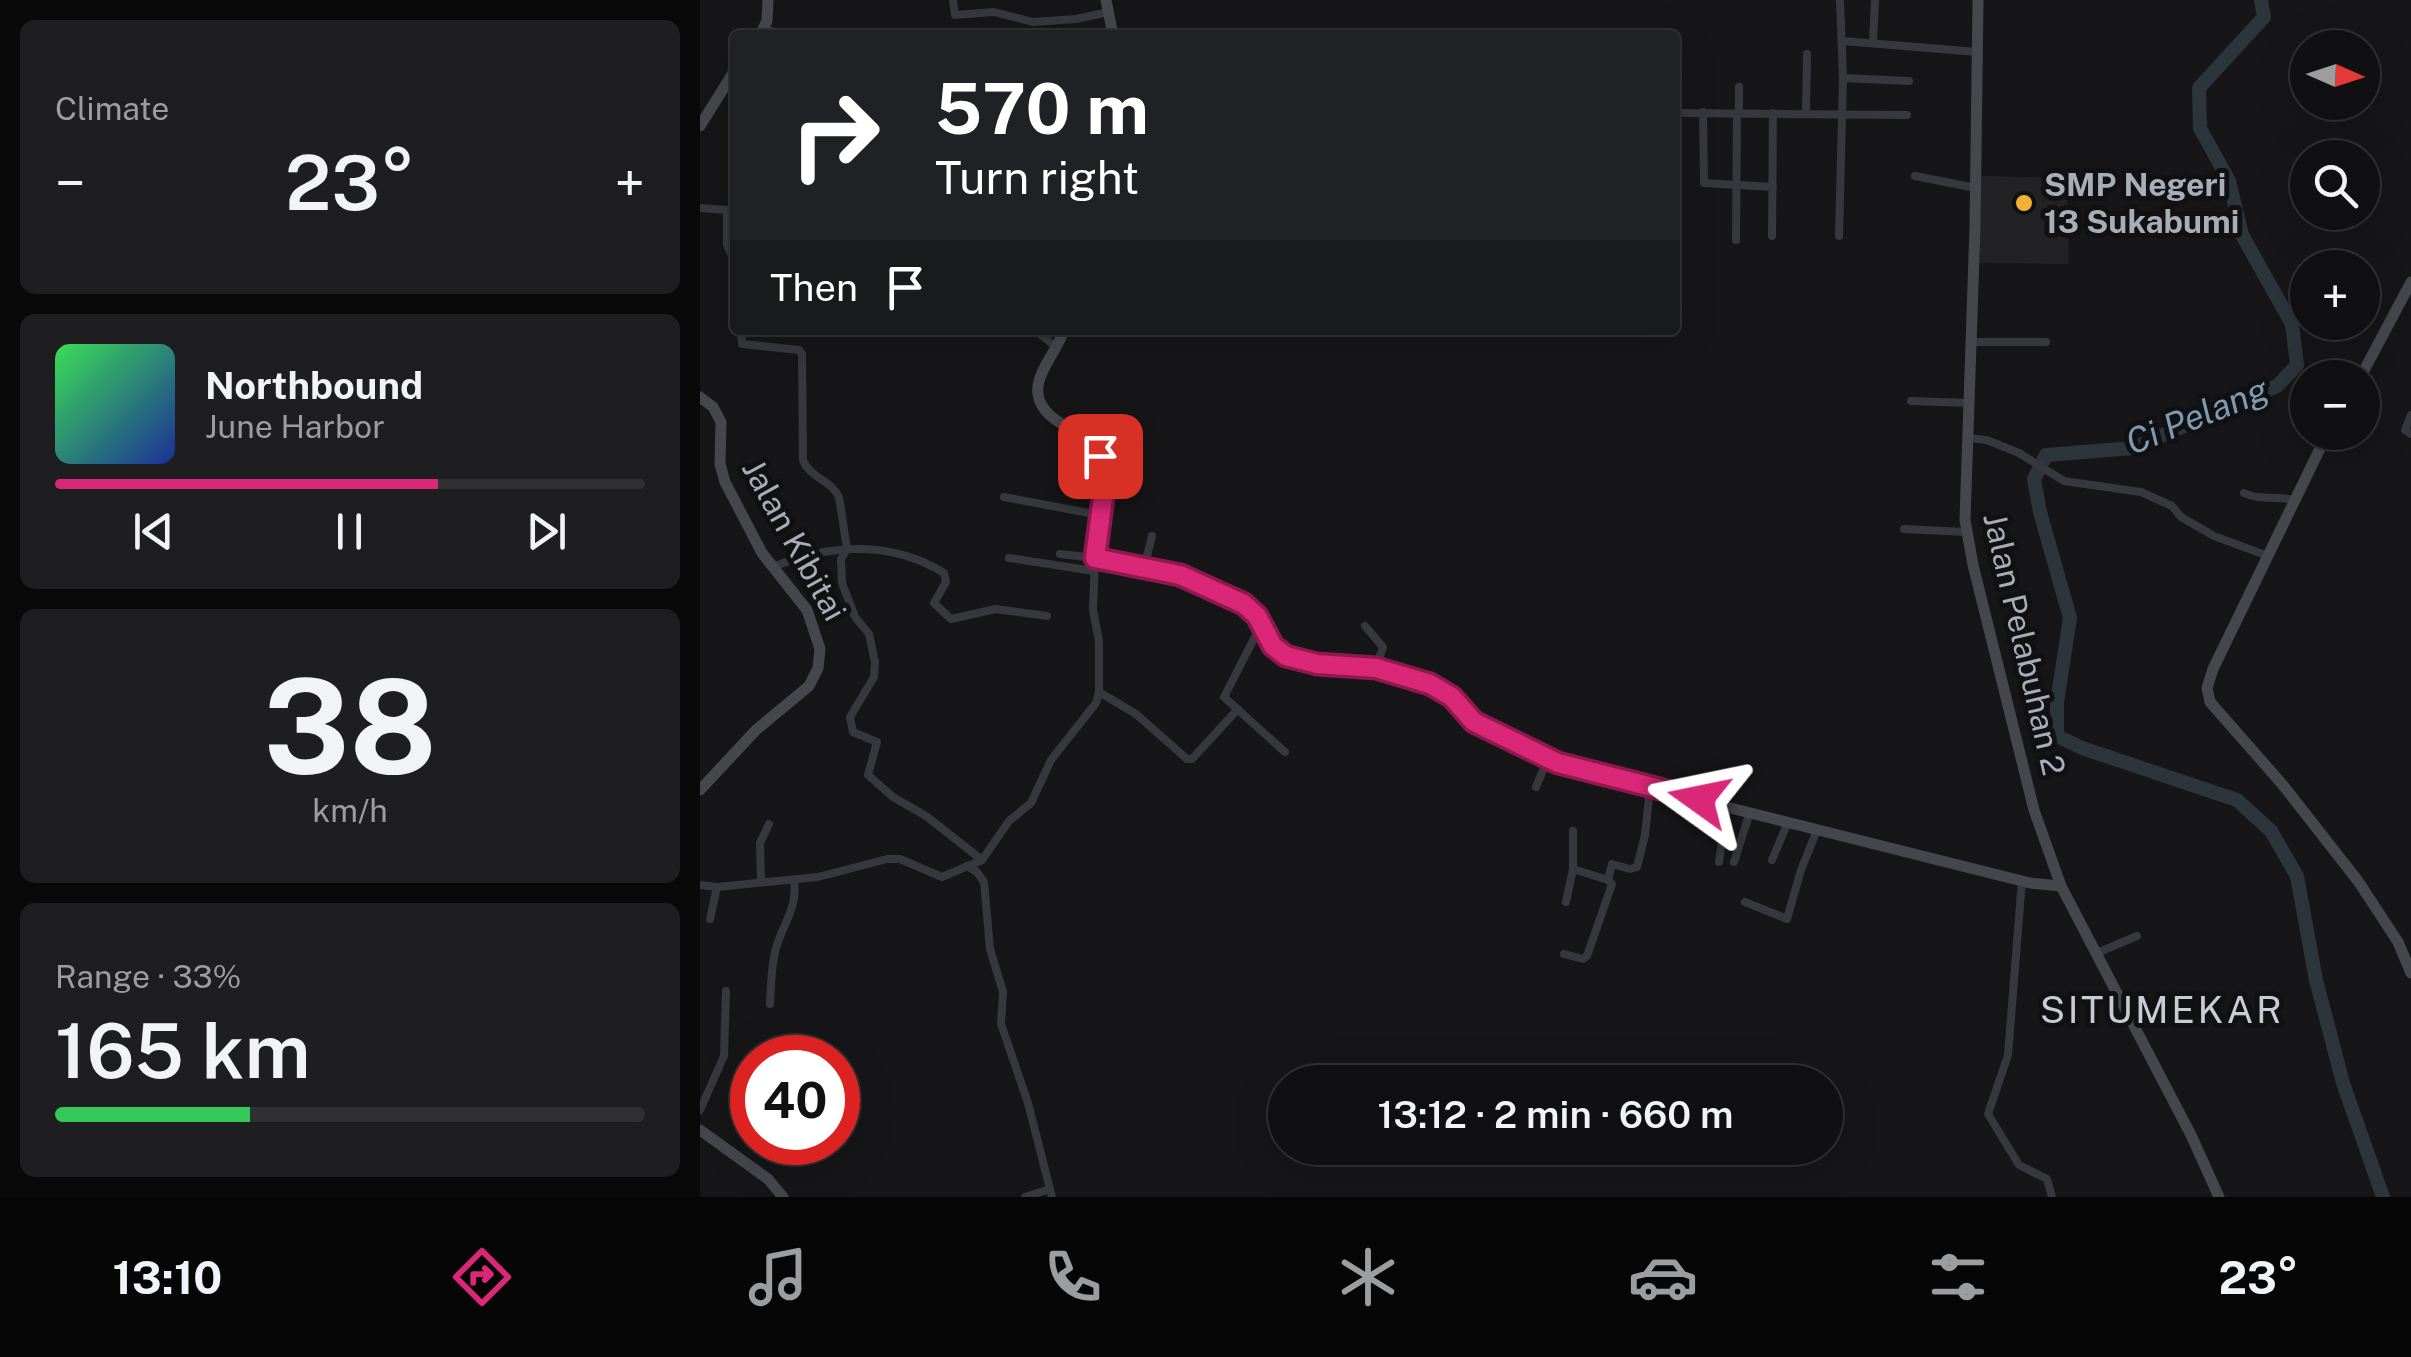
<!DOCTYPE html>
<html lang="en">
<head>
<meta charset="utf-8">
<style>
	body { margin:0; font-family:"Public Sans",sans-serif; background:#1e1e20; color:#f1f3f6; height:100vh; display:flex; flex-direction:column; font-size:38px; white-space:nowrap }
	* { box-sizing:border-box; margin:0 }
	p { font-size:32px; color:#9c9d9f }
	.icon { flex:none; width:55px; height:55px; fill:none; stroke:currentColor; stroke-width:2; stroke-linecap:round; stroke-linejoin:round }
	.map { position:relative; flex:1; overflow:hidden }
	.side { display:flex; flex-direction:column; gap:20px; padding:20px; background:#09090a; width:700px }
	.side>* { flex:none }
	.banner { position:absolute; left:30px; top:30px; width:950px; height:305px; border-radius:10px; box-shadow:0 10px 40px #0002,0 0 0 2px #303032; background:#202124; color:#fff; overflow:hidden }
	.needle { width:65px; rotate:93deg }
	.controls { position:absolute; left:1590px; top:30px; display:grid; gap:20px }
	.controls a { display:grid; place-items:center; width:90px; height:90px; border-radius:50%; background:#101012; box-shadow:0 10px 40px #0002,0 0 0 2px #303032; font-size:50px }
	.speed { position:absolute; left:30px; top:1035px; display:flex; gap:20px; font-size:50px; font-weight:700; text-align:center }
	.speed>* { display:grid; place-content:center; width:130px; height:130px; border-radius:50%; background:#101012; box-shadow:0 10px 40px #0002,0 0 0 2px #303032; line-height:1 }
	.speed .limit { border:15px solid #d22; background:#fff; color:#111 }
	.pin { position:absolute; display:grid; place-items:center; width:85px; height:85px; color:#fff; margin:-42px; border-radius:20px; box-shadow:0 5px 15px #0006 }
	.me { position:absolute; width:110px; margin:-55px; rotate:282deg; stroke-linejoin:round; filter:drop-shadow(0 0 8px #0008) }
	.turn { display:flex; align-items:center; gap:35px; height:210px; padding:0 40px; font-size:45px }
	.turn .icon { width:130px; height:130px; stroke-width:2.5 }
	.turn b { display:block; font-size:70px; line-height:85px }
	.then { display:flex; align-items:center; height:95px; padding:0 40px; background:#0003; gap:20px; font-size:38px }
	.big { font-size:75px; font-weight:600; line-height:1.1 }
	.side .card { flex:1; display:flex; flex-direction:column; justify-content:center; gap:15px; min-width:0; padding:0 35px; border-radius:15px; background:#1e1e20 }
	.side .dial { align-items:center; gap:0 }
	.dial b { font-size:130px; line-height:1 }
	.song { display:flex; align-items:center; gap:30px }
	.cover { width:120px; height:120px; border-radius:15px; background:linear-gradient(135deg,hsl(130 70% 55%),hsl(230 70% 35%)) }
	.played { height:10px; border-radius:5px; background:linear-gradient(90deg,#db2777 65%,#303032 65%) }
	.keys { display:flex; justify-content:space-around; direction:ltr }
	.heat { display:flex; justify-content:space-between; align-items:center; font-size:55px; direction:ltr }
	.charge { height:15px; border-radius:8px; background:linear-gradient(90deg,#34c759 33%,#303032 0) }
	.trip { position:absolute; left:568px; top:1065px; width:575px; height:100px; border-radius:50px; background:#101012; box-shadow:0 10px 40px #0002,0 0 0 2px #303032; font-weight:600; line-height:100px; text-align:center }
	.dock { display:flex; height:160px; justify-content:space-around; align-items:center; background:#060607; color:#9c9d9f }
	.dock .icon { width:70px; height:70px }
	.dock .on { color:#db2777 }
	.dock b { font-size:45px; color:#f1f3f6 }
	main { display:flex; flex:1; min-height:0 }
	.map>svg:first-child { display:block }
</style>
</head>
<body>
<main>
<section class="side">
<div class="card"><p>Climate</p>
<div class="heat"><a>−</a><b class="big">23°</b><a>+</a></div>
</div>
<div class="card">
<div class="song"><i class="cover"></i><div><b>Northbound</b><p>June Harbor</p></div></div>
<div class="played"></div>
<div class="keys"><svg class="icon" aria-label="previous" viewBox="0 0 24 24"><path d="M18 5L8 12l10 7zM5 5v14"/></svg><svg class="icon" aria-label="pause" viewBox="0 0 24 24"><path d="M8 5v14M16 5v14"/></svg><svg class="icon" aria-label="next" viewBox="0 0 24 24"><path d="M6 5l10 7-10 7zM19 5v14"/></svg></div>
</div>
<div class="card dial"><b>38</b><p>km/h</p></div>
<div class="card"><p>Range · 33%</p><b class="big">165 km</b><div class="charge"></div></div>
</section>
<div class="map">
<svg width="1711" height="1197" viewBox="0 0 1711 1197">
	<rect width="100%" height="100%" fill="#161618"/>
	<path fill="#222225" d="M1281,176l86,2 2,86 -90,-1z"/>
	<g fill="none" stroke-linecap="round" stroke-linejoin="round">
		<path stroke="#2c353c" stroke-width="14" d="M1561,0l3,17 -65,71 1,40 29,53 13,54 50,89 5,41 -20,21 -144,62 -87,7 -12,24 6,33 30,106 -13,84v34l25,12 155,52 34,31 26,45 19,104 27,103 40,114"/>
		<g stroke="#37383d" stroke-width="8">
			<path d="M253,0l2,15 39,-3 39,10 43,-3 33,-7"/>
			<path d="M65,29l20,6"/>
			<path d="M1143,41l134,11"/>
			<path d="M1173,42l2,-42"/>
			<path d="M1143,78l66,3"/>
			<path d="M1003,112l1,71 69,4"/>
			<path d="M1106,112l1,-58"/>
			<path d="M975,113l232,2"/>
			<path d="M1039,113v-26"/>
			<path d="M1215,176l61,12"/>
			<path d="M0,208l27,2v35l8,17"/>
			<path d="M1072,236l1,-123"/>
			<path d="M1139,236l4,-158 -3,-78"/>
			<path d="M1036,240l1,-127"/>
			<path d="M41,330l1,14 57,6 3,4 1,106c7,18 28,20 36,37l8,52 -6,10 1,24 13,34 14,17 6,28 -1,15 -24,40 3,15 24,10 -9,33 25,22 33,19 56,44"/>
			<path d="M335,330l22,18"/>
			<path d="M1271,342h75"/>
			<path d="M1211,401l58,2"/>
			<path d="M1711,415l-6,15 6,4"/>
			<path d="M1267,438l20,2 32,13 45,28 77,11 31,14 9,11 33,19 54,20"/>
			<path d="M1544,493c16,8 31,2 49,7"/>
			<path d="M304,497l96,18"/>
			<path d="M1204,529l62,3"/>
			<path d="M309,558l85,13"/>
			<path d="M73,567c56,-23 118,-27 171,6l2,9 -12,21 17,16 45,-10 51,7"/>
			<path d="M444,568l8,-32"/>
			<path d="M561,625l-37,72 61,55"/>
			<path d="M665,626l18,21 -7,21"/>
			<path d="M399,692l37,22 51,45h5l46,-50"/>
			<path d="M836,787l12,-29"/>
			<path d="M1072,860l16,-38"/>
			<path d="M1019,862l8,-56"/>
			<path d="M1034,862l16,-50"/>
			<path d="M267,866l10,6 7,10 6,67 13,43 -2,32 27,79 24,94"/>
			<path d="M873,869l35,11"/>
			<path d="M1322,880l-14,175 -20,59 31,51 28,14 5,18"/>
			<path d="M61,882l-1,-39 9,-19"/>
			<path d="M0,885l17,2 101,-10 69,-18h13l42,18 40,-17 27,-39 22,-18 20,-43 45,-57 3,-11v-51l-6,-31 2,-52 -35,-4"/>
			<path d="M866,902l7,-33v-38"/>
			<path d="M1045,902l42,17 14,-49 16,-40"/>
			<path d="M10,919l7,-32"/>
			<path d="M1397,953l40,-17"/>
			<path d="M864,954l19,5 4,-3 25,-72 -4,-4 4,-16 18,5 7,-2 8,-32 5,-46"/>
			<path d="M70,1004c1,-19 1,-37 6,-56 7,-24 22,-41 18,-68"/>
			<path d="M0,1110l24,-54 2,-65"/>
			<path d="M325,1197l25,-8"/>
		</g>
		<g stroke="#45474d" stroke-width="11">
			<path d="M406,0l7,35"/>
			<path d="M1278,0l-3,227 -10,293 8,45 61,245 27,76 130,249 28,62"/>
			<path d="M60,35l7,-14 1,-21"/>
			<path d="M0,126l35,-56"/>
			<path d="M364,330c-6,20 -29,43 -26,64 4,33 57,36 66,72 6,23 -6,67 -9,92l85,17 65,29 12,12 16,30 18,12 26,6 59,4 61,18 15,11 22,25 97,46 459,115 31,3"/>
			<path d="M1660,378l51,-96"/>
			<path d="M0,397l13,10 8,15 -1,42 5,18 37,71 45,57 13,39 -2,19 -9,18 -53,44 -56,60"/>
			<path d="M1628,432l-115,237 -6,19 3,14 72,82 76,97 40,61 13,31"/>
			<path d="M0,1130l68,49 15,18"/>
		</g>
	</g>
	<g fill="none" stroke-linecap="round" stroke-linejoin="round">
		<g stroke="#8e194d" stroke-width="25">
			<path id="route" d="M400,456l5,26 -10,76 85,17 64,29 13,12 16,30 13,10 31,8 59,4 54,16 22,13 22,25 84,41 141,36"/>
		</g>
		<use href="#route" stroke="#db2777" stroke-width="18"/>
	</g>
	<circle fill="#f2b134" stroke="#111113" stroke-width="4" cx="1324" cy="203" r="10"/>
	<g text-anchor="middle" stroke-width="10" stroke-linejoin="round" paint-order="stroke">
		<g font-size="32" font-weight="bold" fill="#a8adb8" stroke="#111113" text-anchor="start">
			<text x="1344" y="196">SMP Negeri<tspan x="1344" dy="37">13 Sukabumi</tspan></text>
		</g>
		<g font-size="32" fill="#a8adb8" stroke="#111113">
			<text transform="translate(94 540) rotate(61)" y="11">Jalan Kibitai</text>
			<text transform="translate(1324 644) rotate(77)" y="11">Jalan Pelabuhan 2</text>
		</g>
		<g font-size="35" font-style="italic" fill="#7f9bb3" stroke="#111113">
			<text transform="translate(1497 416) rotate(-22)" y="12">Ci Pelang</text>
		</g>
		<g font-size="38" letter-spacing="2.5" fill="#c9ccd4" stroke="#111113">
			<text x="1462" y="1023">SITUMEKAR</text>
		</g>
	</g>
</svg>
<div class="controls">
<a><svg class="needle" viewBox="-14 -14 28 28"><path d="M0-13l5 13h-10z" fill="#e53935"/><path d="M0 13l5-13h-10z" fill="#9c9d9f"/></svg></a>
<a><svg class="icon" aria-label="search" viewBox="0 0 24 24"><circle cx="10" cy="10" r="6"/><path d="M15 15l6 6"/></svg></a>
<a>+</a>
<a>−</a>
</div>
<div class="speed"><div class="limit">40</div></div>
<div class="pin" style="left:400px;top:456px;background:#d93025"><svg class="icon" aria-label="arrive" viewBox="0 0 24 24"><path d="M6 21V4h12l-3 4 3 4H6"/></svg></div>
<svg class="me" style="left:999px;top:799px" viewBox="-20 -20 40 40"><path d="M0-17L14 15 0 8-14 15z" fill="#db2777" stroke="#fff" stroke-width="4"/></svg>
<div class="trip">13:12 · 2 min · 660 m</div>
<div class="banner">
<div class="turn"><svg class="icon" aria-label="right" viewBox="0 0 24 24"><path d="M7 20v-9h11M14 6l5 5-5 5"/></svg><div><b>570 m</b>Turn right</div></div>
<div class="then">Then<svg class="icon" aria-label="arrive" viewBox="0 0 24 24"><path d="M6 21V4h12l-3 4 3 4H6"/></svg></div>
</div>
</div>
</main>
<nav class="dock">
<b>13:10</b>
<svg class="icon on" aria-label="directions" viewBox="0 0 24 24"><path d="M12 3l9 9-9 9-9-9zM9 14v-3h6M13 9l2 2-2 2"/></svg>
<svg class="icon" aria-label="music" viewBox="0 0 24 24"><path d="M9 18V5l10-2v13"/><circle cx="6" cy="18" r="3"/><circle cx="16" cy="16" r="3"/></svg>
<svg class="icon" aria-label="phone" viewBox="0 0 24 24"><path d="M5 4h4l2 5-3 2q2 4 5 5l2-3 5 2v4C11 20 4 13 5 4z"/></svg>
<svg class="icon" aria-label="climate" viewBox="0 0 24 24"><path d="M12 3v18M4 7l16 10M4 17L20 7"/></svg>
<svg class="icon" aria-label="car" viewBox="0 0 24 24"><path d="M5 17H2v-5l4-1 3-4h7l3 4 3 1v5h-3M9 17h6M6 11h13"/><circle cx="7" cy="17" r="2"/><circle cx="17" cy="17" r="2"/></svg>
<svg class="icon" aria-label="filters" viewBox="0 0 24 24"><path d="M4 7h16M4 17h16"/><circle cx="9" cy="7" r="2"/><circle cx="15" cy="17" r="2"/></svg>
<b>23°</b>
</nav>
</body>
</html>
